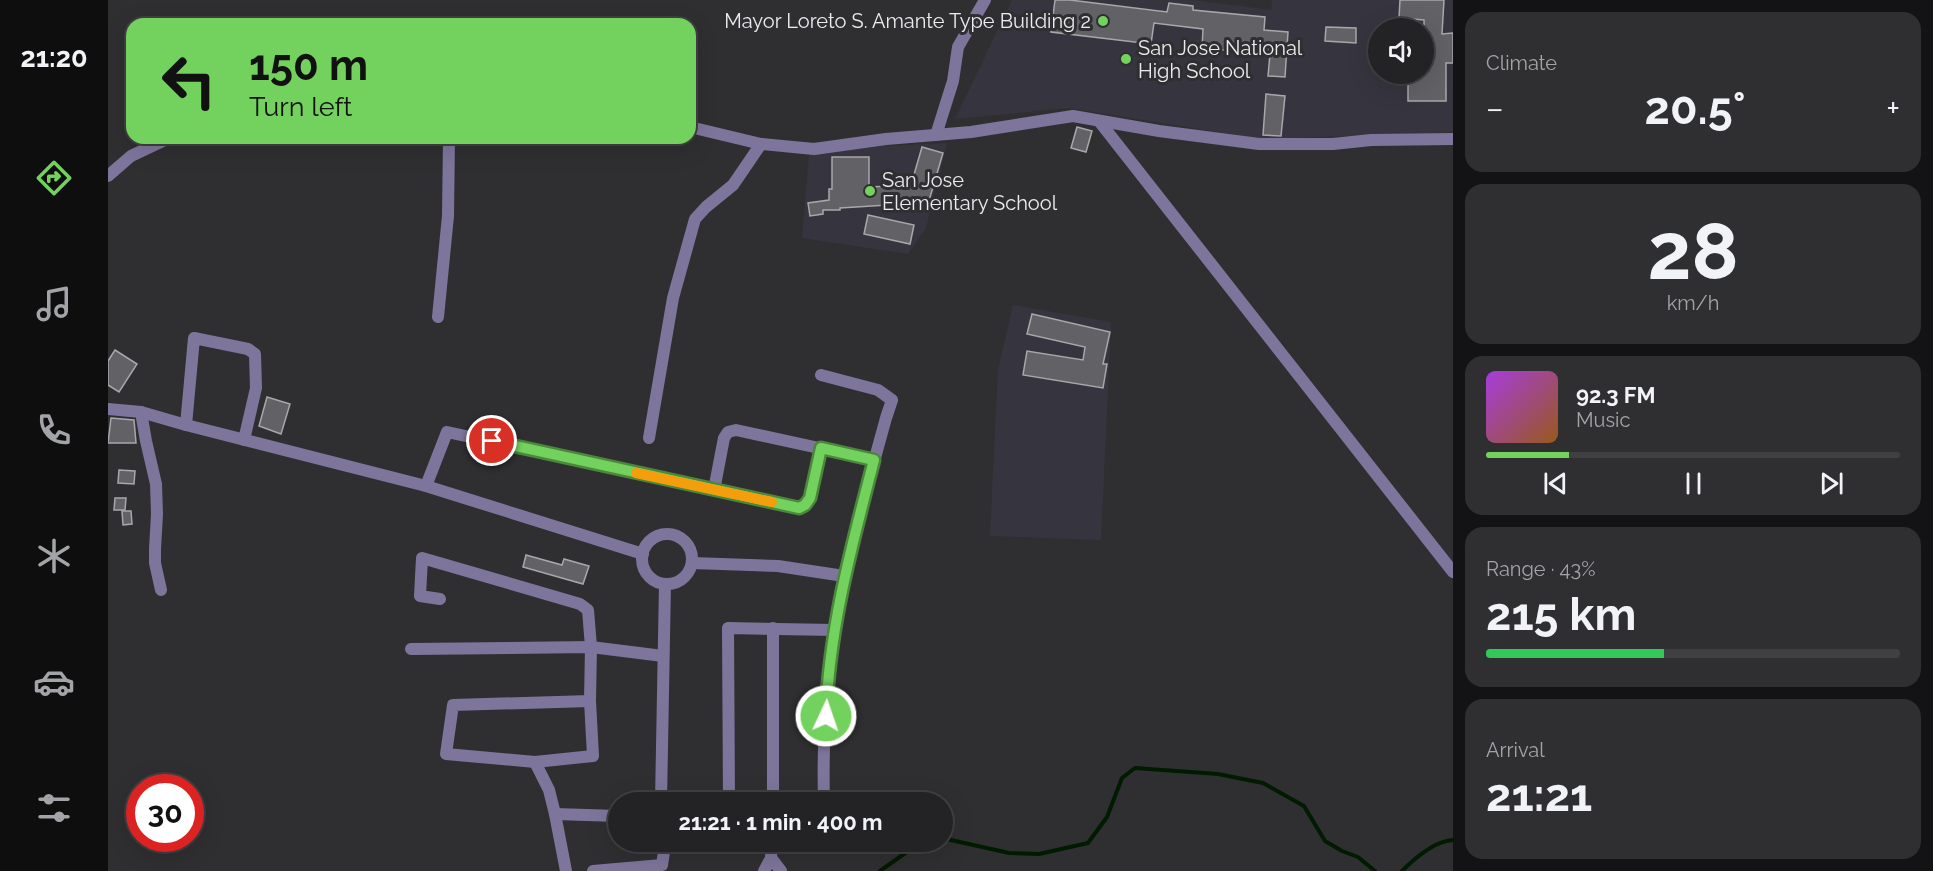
<!DOCTYPE html>
<html lang="en">
<head>
<meta charset="utf-8">
<style>
	body { margin:0; font-family:Raleway,sans-serif; background:#2f2f32; color:#f1f3f6; height:100vh; display:flex; flex-direction:column; font-size:22px; white-space:nowrap }
	* { box-sizing:border-box; margin:0 }
	p { font-size:20px; color:#a3a4a7 }
	.icon { flex:none; width:33px; height:33px; fill:none; stroke:currentColor; stroke-width:2; stroke-linecap:round; stroke-linejoin:round }
	.map { position:relative; flex:1; overflow:hidden }
	.panel { display:flex; flex-direction:column; gap:12px; padding:12px; background:#131315; width:480px }
	.panel>* { flex:none }
	.top-card { position:absolute; left:18px; top:18px; width:570px; height:126px; border-radius:18px; box-shadow:0 6px 24px #0002,0 0 0 2px #404043; background:#73d25d; color:#111; overflow:hidden }
	.controls { position:absolute; left:1260px; top:18px; display:grid; gap:12px }
	.controls a { display:grid; place-items:center; width:66px; height:66px; border-radius:50%; background:#232326; box-shadow:0 6px 24px #0002,0 0 0 2px #404043; font-size:30px }
	.speed { position:absolute; left:18px; top:774px; display:flex; gap:12px; font-size:30px; font-weight:700; text-align:center }
	.speed>* { display:grid; place-content:center; width:78px; height:78px; border-radius:50%; background:#232326; box-shadow:0 6px 24px #0002,0 0 0 2px #404043; line-height:1 }
	.speed .limit { border:9px solid #d22; background:#fff; color:#111 }
	.pin { position:absolute; display:grid; place-items:center; width:51px; height:51px; color:#fff; margin:-26px; border:3px solid #fff; border-radius:50%; box-shadow:0 2px 6px #0007 }
	.me { position:absolute; width:66px; margin:-33px; rotate:3deg; stroke-linejoin:round; filter:drop-shadow(0 0 4px #0008) }
	.turn { display:flex; align-items:center; gap:21px; height:126px; padding:0 24px; font-size:27px }
	.turn .icon { width:78px; height:78px; stroke-width:2.5 }
	.turn b { display:block; font-size:42px; line-height:51px }
	.big { font-size:45px; font-weight:700; line-height:1.1 }
	.panel .widget { flex:1; display:flex; flex-direction:column; justify-content:center; gap:9px; min-width:0; padding:0 21px; border-radius:18px; background:#2f2f32 }
	.panel .dial { align-items:center; gap:0 }
	.dial b { font-size:78px; line-height:1 }
	.song { display:flex; align-items:center; gap:18px }
	.cover { width:72px; height:72px; border-radius:9px; background:linear-gradient(135deg,hsl(280 70% 55%),hsl(30 70% 35%)) }
	.played { height:6px; border-radius:3px; background:linear-gradient(90deg,#73d25d 20%,#404043 20%) }
	.keys { display:flex; justify-content:space-around; direction:ltr }
	.heat { display:flex; justify-content:space-between; align-items:center; font-size:33px; direction:ltr }
	.charge { height:9px; border-radius:4px; background:linear-gradient(90deg,#34c759 43%,#404043 0) }
	.trip { position:absolute; left:500px; top:792px; width:345px; height:60px; border-radius:30px; background:#232326; box-shadow:0 6px 24px #0002,0 0 0 2px #404043; font-weight:700; line-height:60px; text-align:center }
	main { display:flex; flex:1; min-height:0 }
	.menu { display:flex; flex-direction:column; width:108px; justify-content:space-around; align-items:center; background:#0e0e0f; color:#a3a4a7 }
	.menu .icon { width:42px; height:42px }
	.menu .on { color:#73d25d }
	.menu b { font-size:27px; color:#f1f3f6 }
	.map>svg:first-child { display:block }
</style>
</head>
<body>
<main>
<nav class="menu">
<b>21:20</b>
<svg class="icon on" aria-label="directions" viewBox="0 0 24 24"><path d="M12 3l9 9-9 9-9-9zM9 14v-3h6M13 9l2 2-2 2"/></svg>
<svg class="icon" aria-label="music" viewBox="0 0 24 24"><path d="M9 18V5l10-2v13"/><circle cx="6" cy="18" r="3"/><circle cx="16" cy="16" r="3"/></svg>
<svg class="icon" aria-label="phone" viewBox="0 0 24 24"><path d="M5 4h4l2 5-3 2q2 4 5 5l2-3 5 2v4C11 20 4 13 5 4z"/></svg>
<svg class="icon" aria-label="climate" viewBox="0 0 24 24"><path d="M12 3v18M4 7l16 10M4 17L20 7"/></svg>
<svg class="icon" aria-label="car" viewBox="0 0 24 24"><path d="M5 17H2v-5l4-1 3-4h7l3 4 3 1v5h-3M9 17h6M6 11h13"/><circle cx="7" cy="17" r="2"/><circle cx="17" cy="17" r="2"/></svg>
<svg class="icon" aria-label="filters" viewBox="0 0 24 24"><path d="M4 7h16M4 17h16"/><circle cx="9" cy="7" r="2"/><circle cx="15" cy="17" r="2"/></svg>
</nav>
<div class="map">
<svg width="1345" height="871" viewBox="0 0 1345 871">
	<rect width="100%" height="100%" fill="#2f2f32"/>
	<g fill="#36343e" fill-rule="evenodd">
		<path d="M904,0h181l78,10 1,-10h181v132l-192,7 -192,-31 -114,11zM1270,28h46v46h-46z"/>
		<path d="M839,143l-21,85 -18,26 -106,-16 7,-84 72,-8z"/>
		<path d="M905,305l98,17 -10,218 -111,-4 8,-166z"/>
	</g>
	<g fill="none" stroke-linecap="round" stroke-linejoin="round">
		<g stroke="#001b00" stroke-width="4">
			<path d="M834,838l67,15 30,1 49,-11 19,-26 15,-39 13,-10 83,6 45,9 41,23 21,35 17,10 16,6 17,14"/>
			<path d="M772,871l41,-29"/>
			<path d="M1294,871c13,-13 32,-30 51,-31"/>
		</g>
	</g>
	<g fill="#626165" stroke="#a8a7ac" stroke-width="1.5">
		<path d="M947,0h15l97,12 2,-9 24,3v4l72,7 -1,13 24,2 -3,45 -17,-1 2,-22 -68,-6 1,-19 -49,-6 -3,21 -100,-12z"/>
		<path d="M1292,0h44l-2,34 11,-1v30h-7v38h-38v-26h16v-55l-25,-2z"/>
		<path d="M1218,27l30,1v15l-31,-2z"/>
		<path d="M1158,94l19,2 -4,40 -18,-1z"/>
		<path d="M969,127l15,4 -6,21 -15,-4z"/>
		<path d="M814,147l21,6 -17,58 -22,-7 -64,4v2h-17v4l-13,2 -2,-13 21,-3v-11h3v-32h37v30l42,-2z"/>
		<path d="M760,215l46,10 -4,19 -46,-10z"/>
		<path d="M924,314l78,18 -7,32h4l-4,24 -80,-13 4,-24 56,9 2,-13 -58,-13z"/>
		<path d="M7,350l22,14 -18,28 -11,-7v-24z"/>
		<path d="M159,397l23,7 -9,30 -22,-8z"/>
		<path d="M3,418l23,2 2,23h-28z"/>
		<path d="M11,470l16,1 -1,13 -16,-1z"/>
		<path d="M7,498h11l-1,12h-11z"/>
		<path d="M14,511h9l1,13 -9,1z"/>
		<path d="M418,555l36,10 2,-6 25,7 -6,18 -60,-17z"/>
	</g>
	<g fill="none" stroke-linecap="round" stroke-linejoin="round">
		<g stroke="#7e759c" stroke-width="12">
			<path d="M991,121l354,451"/>
			<path d="M582,127l71,17 53,5 72,-10 85,-7 102,-16 86,15 100,13h74l38,-4 82,-1"/>
			<path d="M828,135l17,-54 5,-34 27,-47"/>
			<path d="M0,176l23,-20 38,-18"/>
			<path d="M330,317l10,-101 1,-78"/>
			<path d="M713,375l57,15 14,10 -6,18c-14,52 -30,105 -42,158 -16,74 -22,151 -20,226"/>
			<path d="M0,409l33,3 45,13 240,61 217,68"/>
			<path d="M33,412l5,29 10,43 1,30 -2,35v14l6,27"/>
			<path d="M78,425l8,-87 54,11 7,5 1,34 -12,52"/>
			<path d="M541,438l24,-140 22,-79 11,-12 27,-22 28,-41"/>
			<path d="M318,486l21,-54 352,76 6,-3 5,-7 11,-50"/>
			<path d="M606,490l10,-52 4,-6 8,-2 138,30"/>
			<circle cx="559" cy="559" r="25"/>
			<path d="M584,563l86,3 66,10"/>
			<path d="M332,599l-20,-3 2,-38 158,46 8,6 3,37 -1,54 3,55 -58,6 -89,-8 7,-49 137,-4"/>
			<path d="M303,649l180,-2 72,9"/>
			<path d="M427,762l14,28 6,24 11,57"/>
			<path d="M553,802l4,-218"/>
			<path d="M621,802l-1,-174 106,2"/>
			<path d="M665,802v-174"/>
			<path d="M447,814l63,2"/>
			<path d="M663,858l10,13"/>
			<path d="M485,871l69,-6 3,-20 107,-1 21,-2"/>
			<path d="M656,871l7,-13 1,-16"/>
		</g>
	</g>
	<g fill="none" stroke-linecap="round" stroke-linejoin="round">
		<g stroke="#4b883c" stroke-width="15">
			<path id="route" d="M384,441l307,67 6,-3 5,-7 11,-50 53,12c-22,85 -45,168 -48,256"/>
		</g>
		<use href="#route" stroke="#73d25d" stroke-width="10"/>
		<path stroke="#f59e0b" stroke-width="10" d="M528,473l136,29"/>
	</g>
	<g fill="#73d25d" stroke="#2f2f32" stroke-width="2">
		<circle cx="995" cy="21" r="6"/>
		<circle cx="1018" cy="59" r="6"/>
		<circle cx="762" cy="191" r="6"/>
	</g>
	<g text-anchor="middle" stroke-width="6" stroke-linejoin="round" paint-order="stroke">
		<g font-size="20" fill="#ebeaed" stroke="#2f2f32" text-anchor="start">
			<text x="983" y="28" text-anchor="end">Mayor Loreto S. Amante Type Building 2</text>
			<text x="1030" y="55">San Jose National<tspan x="1030" dy="23">High School</tspan></text>
			<text x="774" y="187">San Jose<tspan x="774" dy="23">Elementary School</tspan></text>
		</g>
	</g>
</svg>
<div class="controls">
<a><svg class="icon" aria-label="sound" viewBox="0 0 24 24"><path d="M4 9h4l5-4v14l-5-4H4zM17 9q2 3 0 6"/></svg></a>
</div>
<div class="speed"><div class="limit">30</div></div>
<div class="pin" style="left:384px;top:441px;background:#d93025"><svg class="icon" aria-label="arrive" viewBox="0 0 24 24"><path d="M6 21V4h12l-3 4 3 4H6"/></svg></div>
<svg class="me" style="left:718px;top:716px" viewBox="-20 -20 40 40"><circle r="17" fill="#73d25d" stroke="#fff" stroke-width="3"/><path d="M0-11L8 9 0 5-8 9z" fill="#fff"/></svg>
<div class="trip">21:21 · 1 min · 400 m</div>
<div class="top-card">
<div class="turn"><svg class="icon" aria-label="left" viewBox="0 0 24 24"><path d="M17 20v-9H6M10 6l-5 5 5 5"/></svg><div><b>150 m</b>Turn left</div></div>
</div>
</div>
<section class="panel">
<div class="widget"><p>Climate</p>
<div class="heat"><a>−</a><b class="big">20.5°</b><a>+</a></div>
</div>
<div class="widget dial"><b>28</b><p>km/h</p></div>
<div class="widget">
<div class="song"><i class="cover"></i><div><b>92.3 FM</b><p>Music</p></div></div>
<div class="played"></div>
<div class="keys"><svg class="icon" aria-label="previous" viewBox="0 0 24 24"><path d="M18 5L8 12l10 7zM5 5v14"/></svg><svg class="icon" aria-label="pause" viewBox="0 0 24 24"><path d="M8 5v14M16 5v14"/></svg><svg class="icon" aria-label="next" viewBox="0 0 24 24"><path d="M6 5l10 7-10 7zM19 5v14"/></svg></div>
</div>
<div class="widget"><p>Range · 43%</p><b class="big">215 km</b><div class="charge"></div></div>
<div class="widget"><p>Arrival</p><b class="big">21:21</b></div>
</section>
</main>
</body>
</html>
